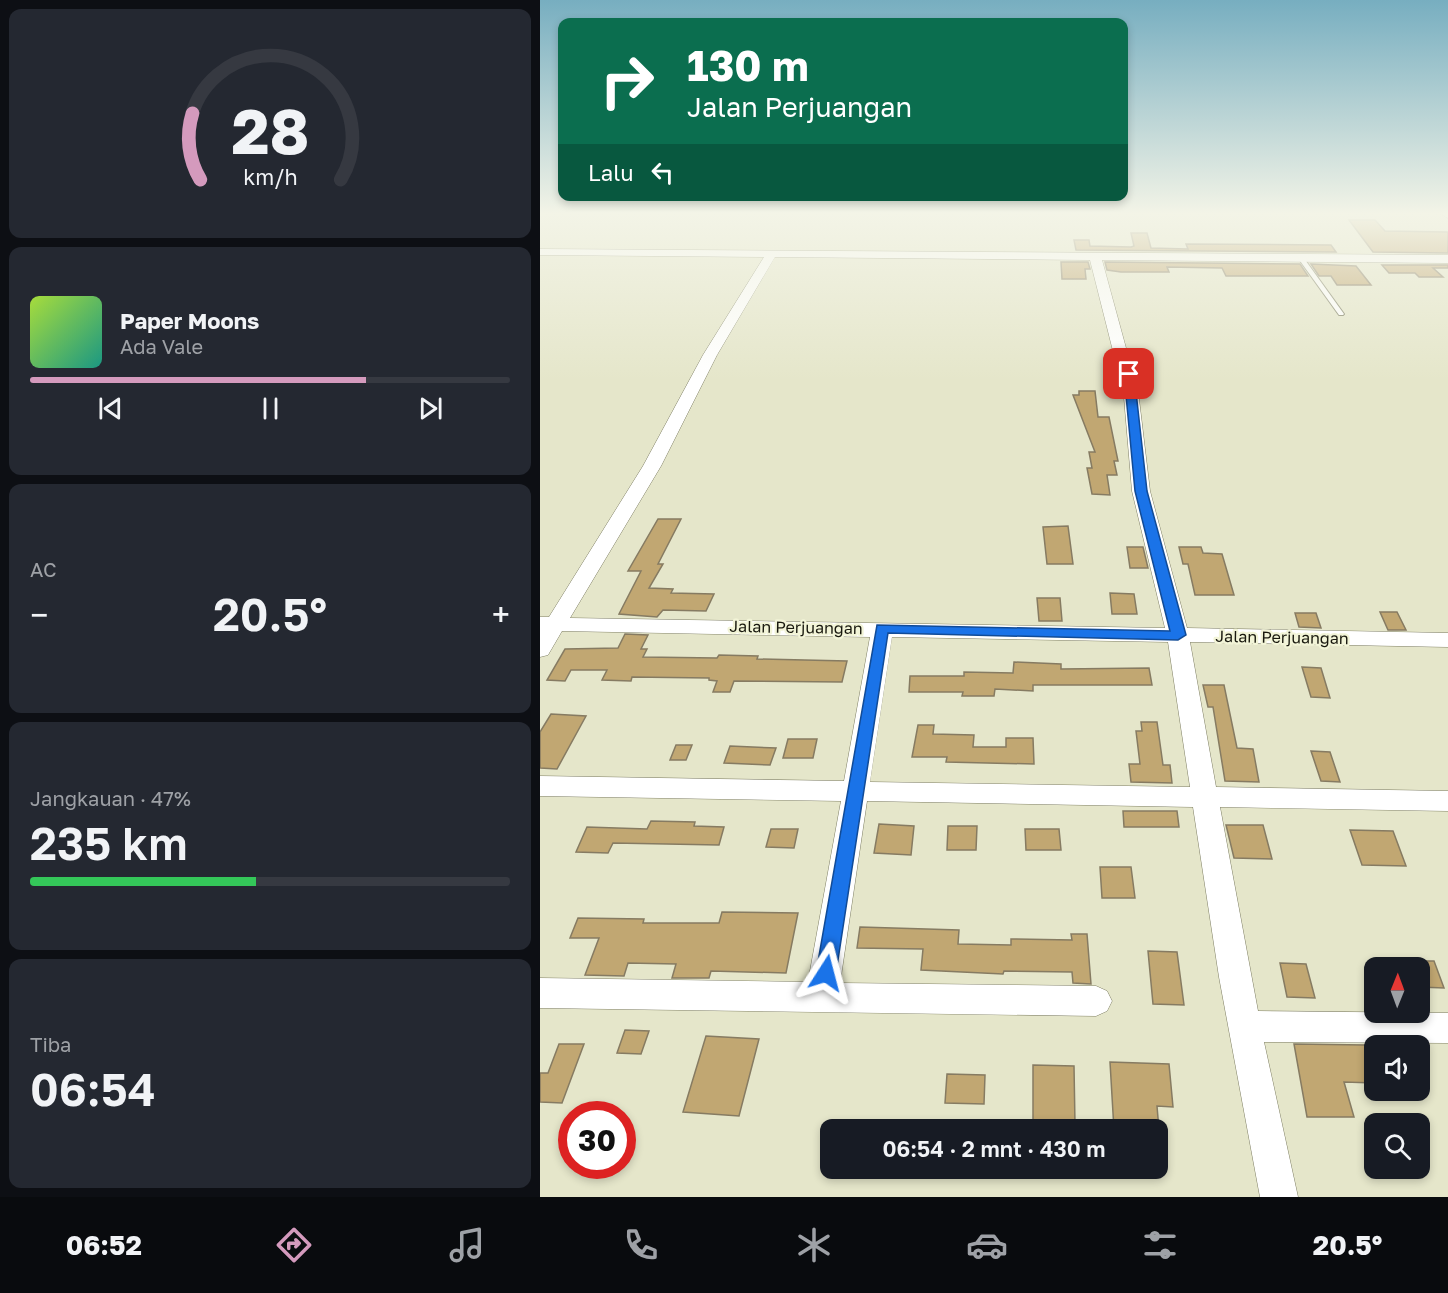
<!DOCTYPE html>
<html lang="id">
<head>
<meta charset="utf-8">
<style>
	body { margin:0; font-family:"Golos Text",sans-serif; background:#242831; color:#f1f3f6; height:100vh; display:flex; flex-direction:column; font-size:22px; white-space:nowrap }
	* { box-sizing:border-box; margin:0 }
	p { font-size:20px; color:#9ea1a6 }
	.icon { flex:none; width:33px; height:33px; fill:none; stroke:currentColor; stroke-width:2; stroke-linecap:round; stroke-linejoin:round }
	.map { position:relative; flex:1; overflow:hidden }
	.details { display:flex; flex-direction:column; gap:9px; padding:9px; background:#0d0f14; width:540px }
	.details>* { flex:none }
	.top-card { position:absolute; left:18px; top:18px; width:570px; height:183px; border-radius:12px; box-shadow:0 3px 9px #0003; background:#0b6e4f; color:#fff; overflow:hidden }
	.needle { width:39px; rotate:1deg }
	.controls { position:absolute; left:824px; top:957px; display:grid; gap:12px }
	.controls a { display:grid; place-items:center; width:66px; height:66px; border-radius:12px; background:#171b24; box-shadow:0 3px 9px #0003; font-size:30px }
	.speed { position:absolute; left:18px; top:1101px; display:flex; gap:12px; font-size:30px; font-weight:700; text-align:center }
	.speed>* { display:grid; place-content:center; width:78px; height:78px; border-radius:50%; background:#171b24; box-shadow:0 3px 9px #0003; line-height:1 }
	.speed .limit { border:9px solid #d22; background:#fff; color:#111 }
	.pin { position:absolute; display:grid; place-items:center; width:51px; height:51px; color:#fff; margin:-26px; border-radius:12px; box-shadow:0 3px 9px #0006 }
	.me { position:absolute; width:66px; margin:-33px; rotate:9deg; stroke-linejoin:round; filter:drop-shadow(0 0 4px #0008) }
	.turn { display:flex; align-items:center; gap:21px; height:126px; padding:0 30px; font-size:27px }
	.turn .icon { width:78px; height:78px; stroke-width:2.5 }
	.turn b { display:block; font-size:42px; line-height:51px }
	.then { display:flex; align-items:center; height:57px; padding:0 30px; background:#0003; gap:12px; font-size:22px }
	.big { font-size:45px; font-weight:600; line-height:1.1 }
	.details .widget { flex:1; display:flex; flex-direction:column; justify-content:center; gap:9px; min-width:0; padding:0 21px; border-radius:12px; background:#242831 }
	.details .dial { align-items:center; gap:0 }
	.dial svg { height:156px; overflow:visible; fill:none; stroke:#363941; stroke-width:7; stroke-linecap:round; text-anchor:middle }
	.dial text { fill:#f1f3f6; stroke:none }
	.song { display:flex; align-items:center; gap:18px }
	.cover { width:72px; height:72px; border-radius:9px; background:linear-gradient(135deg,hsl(80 70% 55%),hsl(170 70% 35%)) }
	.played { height:6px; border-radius:3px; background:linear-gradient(90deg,#d49abd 70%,#363941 70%) }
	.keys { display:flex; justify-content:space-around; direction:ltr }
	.heat { display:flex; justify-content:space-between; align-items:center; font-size:33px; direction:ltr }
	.charge { height:9px; border-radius:4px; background:linear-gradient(90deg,#34c759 47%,#363941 0) }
	.trip { position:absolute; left:280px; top:1119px; width:348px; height:60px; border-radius:12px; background:#171b24; box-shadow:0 3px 9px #0003; font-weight:600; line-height:60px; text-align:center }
	.tab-bar { display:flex; height:96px; justify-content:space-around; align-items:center; background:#090b0e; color:#9ea1a6 }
	.tab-bar .icon { width:42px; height:42px }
	.tab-bar .active { color:#d49abd }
	.tab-bar b { font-size:27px; color:#f1f3f6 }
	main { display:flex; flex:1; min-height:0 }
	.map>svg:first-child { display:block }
</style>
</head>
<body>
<main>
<section class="details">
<div class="widget dial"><svg viewBox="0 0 100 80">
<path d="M14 69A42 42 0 1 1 86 69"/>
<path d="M14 69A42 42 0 0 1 10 35" stroke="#d49abd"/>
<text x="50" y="56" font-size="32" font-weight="700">28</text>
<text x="50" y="72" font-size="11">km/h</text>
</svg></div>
<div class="widget">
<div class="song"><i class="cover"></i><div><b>Paper Moons</b><p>Ada Vale</p></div></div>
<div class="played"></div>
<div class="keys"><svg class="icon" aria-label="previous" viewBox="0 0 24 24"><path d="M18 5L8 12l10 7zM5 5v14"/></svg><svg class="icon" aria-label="pause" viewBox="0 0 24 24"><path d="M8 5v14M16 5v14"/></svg><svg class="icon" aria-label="next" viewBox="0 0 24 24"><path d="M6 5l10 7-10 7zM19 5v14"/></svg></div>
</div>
<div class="widget"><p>AC</p>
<div class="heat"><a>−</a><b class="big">20.5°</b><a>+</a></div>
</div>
<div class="widget"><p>Jangkauan · 47%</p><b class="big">235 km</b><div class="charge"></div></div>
<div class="widget"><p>Tiba</p><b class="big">06:54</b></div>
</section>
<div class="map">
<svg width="908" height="1197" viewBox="0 0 908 1197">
	<rect width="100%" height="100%" fill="#e5e6ca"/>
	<g fill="#c1a772" stroke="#867b62" stroke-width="1.5">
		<path d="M809,220h26l10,11 63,1v21l-75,-1z"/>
		<path d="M591,233h16l4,15 37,1 -2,-5 145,1 5,7 -260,-2 -2,-10h15l1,6 41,1 3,-1z"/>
		<path d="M521,262h27l2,7h-5l1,10h-24z"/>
		<path d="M565,262l195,2 8,12h-82l-4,-8 -55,-1 2,5h-48l-14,-2z"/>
		<path d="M771,264l45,2 15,19h-34l-6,-9h-12z"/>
		<path d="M842,265h66v3h-15l10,9h-24l-4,-4h-26z"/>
		<path d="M539,391h16l3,26h11l9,44h-4l3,14h-10l3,20 -18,-1 -5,-26h5l-3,-16h6l-22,-57h6z"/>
		<path d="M118,519h23l-23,45h5l-14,24 24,1 -2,4 43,1 -8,17 -43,-1 -6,7 -38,-3 22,-43h-13z"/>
		<path d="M528,526l5,38h-26l-4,-37z"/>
		<path d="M587,547h16l5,21h-18z"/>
		<path d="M639,547h22l2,6 19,1 12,41h-39l-7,-31h-5z"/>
		<path d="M570,593l24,1 3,20h-25z"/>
		<path d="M497,598h23l2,23h-23z"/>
		<path d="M840,612h17l9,18h-18z"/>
		<path d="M755,613h21l5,15 -22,-1z"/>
		<path d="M85,634l23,1 -7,14h6l-4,8 74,1 2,-3 39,1 -1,3 90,2 -5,21 -108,-1 -4,11h-17l4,-11 -8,-1v-2l-77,-1 -1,4 -29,-1 5,-10h-36l-6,11 -18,-1 18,-31 53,-1z"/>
		<path d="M474,662l47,2v5l88,-1 3,17h-119v6l-38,-2 -1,7h-32l1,-4h-54l1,-16h54v-4l49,1z"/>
		<path d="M762,667l19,1 9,30 -19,-1z"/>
		<path d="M663,685h21l13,63 16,1 6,33 -34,-1 -12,-74h-5z"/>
		<path d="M11,714l35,2 -29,53 -17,-1v-36z"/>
		<path d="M601,722h16l6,43h7l2,18 -41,-1 -2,-18h11l-4,-33h6z"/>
		<path d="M378,725h16l-1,9 41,1 -1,12h33v-9h27l1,26 -88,-2 1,-5h-35z"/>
		<path d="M248,739h29l-4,19h-30z"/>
		<path d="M136,745h16l-6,15h-16z"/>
		<path d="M190,746l46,2 -6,17 -46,-2z"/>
		<path d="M771,751l19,1 10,30 -19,-1z"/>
		<path d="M583,811h54l2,16h-55z"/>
		<path d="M111,821l44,1 -1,4 30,1 -5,18 -106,-2 -5,10 -32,-1 11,-25 60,2z"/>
		<path d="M339,824l35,2 -3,29 -37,-2z"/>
		<path d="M686,825h37l9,34 -38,-1z"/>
		<path d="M408,826h29l-1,24h-29z"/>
		<path d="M231,829h27l-4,19 -28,-1z"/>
		<path d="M485,829h34l2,21h-35z"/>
		<path d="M810,830l43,1 13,35 -44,-1z"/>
		<path d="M560,867h31l4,31h-33z"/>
		<path d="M182,912l76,1 -12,60 -75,-2 -2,7h-37l4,-14 -48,-1 -4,13 -39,-1 14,-37h-29l8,-20 66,1 -1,4h76z"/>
		<path d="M320,927l99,3 -1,14 53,1v-6l61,1 -1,-6h16l4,50 -18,-1 -1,-11 -68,-1 -1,3 -82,-4 2,-21 -66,-1z"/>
		<path d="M608,951l29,1 7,53 -31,-1z"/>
		<path d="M879,961h15l10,27 -25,-1z"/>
		<path d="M740,963l26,1 9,34 -28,-1z"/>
		<path d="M85,1030l24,1 -8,23 -24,-1z"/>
		<path d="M166,1036l53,3 -20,77 -56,-4z"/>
		<path d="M19,1044h25l-22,59 -22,-1v-29h8z"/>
		<path d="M754,1044l71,1 9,38 -30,-1 10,35h-47z"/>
		<path d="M570,1062l59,2 4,43 -16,-1 2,24h-45z"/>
		<path d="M493,1065l41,1 1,58 -42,-2z"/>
		<path d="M407,1074l38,1 -1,29 -39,-1z"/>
	</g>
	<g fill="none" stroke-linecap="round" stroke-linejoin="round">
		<g stroke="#7e7e64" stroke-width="2">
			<path id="lane" d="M759,257h4l41,57 -1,1h-4l-41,-57z"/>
		</g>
		<g stroke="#7e7e64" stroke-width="1">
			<g id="street">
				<path d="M900,213h8v5z"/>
				<path d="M0,249l908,6v8l-346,-3 27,99 7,15 14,117 37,137 261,5v14l-258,-5 26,145 232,4v20l-228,-4 38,204 190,2v30l-184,-1 34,155h-38l-41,-220 -26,-170 -326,-6 -27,182 256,3 11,5 5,10 -5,10 -11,5 -556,-8v-30l268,4 33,-181 -301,-5v-20l304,5 26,-144 -308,-6 -14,24 -8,2v-40h9l94,-151 60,-111 61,-98 -224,-2zM235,257l315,3 25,99 7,15 10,117 33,137 -595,-10 91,-152 56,-111zM352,637l276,5 22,145 -320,-5z"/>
			</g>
		</g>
		<use href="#lane" fill="#fff" fill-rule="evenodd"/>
		<use href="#street" fill="#fff" fill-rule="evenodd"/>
	</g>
	<linearGradient id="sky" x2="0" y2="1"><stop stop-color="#77aec0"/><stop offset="0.56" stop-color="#f3f4e7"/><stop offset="1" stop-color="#f3f4e7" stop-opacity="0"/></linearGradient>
	<rect width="908" height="381" fill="url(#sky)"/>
	<path fill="#1a73e8" stroke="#114b97" stroke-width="1.5" d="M589,371l5,3 13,117 39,144 -8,5 -290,-7 -52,340 -3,7 -7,2 -7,-2 -3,-7 61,-348 293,6 -35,-140 -11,-117z"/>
	<g text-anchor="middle" stroke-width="4.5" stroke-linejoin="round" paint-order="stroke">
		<g font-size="16" fill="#18180e" stroke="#f2f4d7">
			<text transform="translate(256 627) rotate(1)" y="6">Jalan Perjuangan</text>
			<text transform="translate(742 637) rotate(1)" y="6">Jalan Perjuangan</text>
		</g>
	</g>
</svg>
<div class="controls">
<a><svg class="needle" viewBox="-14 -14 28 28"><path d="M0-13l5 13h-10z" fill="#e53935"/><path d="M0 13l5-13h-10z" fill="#9ea1a6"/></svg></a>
<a><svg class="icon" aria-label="sound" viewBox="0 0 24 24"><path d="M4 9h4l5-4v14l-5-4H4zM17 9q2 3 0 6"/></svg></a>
<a><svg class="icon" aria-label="search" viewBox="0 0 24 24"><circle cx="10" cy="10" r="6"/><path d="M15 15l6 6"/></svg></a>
</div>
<div class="speed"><div class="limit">30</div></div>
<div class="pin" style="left:589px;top:374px;background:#d93025"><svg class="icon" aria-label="arrive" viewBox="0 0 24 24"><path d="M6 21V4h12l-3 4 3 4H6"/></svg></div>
<svg class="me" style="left:286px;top:973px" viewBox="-20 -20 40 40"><path d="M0-17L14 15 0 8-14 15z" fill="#1a73e8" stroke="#fff" stroke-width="4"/></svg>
<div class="trip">06:54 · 2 mnt · 430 m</div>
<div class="top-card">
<div class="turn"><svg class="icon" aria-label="right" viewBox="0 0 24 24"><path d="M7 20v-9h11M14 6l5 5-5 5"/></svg><div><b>130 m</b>Jalan Perjuangan</div></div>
<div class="then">Lalu<svg class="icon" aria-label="left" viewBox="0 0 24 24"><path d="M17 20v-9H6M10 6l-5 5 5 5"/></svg></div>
</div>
</div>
</main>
<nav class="tab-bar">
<b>06:52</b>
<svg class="icon active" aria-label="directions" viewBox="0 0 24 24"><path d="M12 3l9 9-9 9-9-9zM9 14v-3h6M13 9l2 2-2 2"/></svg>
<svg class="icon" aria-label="music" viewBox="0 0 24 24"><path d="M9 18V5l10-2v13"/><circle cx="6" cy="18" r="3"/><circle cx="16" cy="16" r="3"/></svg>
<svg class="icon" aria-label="phone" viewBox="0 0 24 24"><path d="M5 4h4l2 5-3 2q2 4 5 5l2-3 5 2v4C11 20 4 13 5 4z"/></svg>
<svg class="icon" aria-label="climate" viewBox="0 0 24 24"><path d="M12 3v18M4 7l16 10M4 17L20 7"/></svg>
<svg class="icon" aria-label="car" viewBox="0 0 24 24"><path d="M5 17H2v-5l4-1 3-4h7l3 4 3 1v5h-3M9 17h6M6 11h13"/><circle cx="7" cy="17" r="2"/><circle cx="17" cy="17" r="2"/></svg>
<svg class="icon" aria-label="filters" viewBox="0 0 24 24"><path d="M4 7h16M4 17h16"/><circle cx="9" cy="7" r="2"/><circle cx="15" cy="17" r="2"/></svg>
<b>20.5°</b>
</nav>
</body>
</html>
